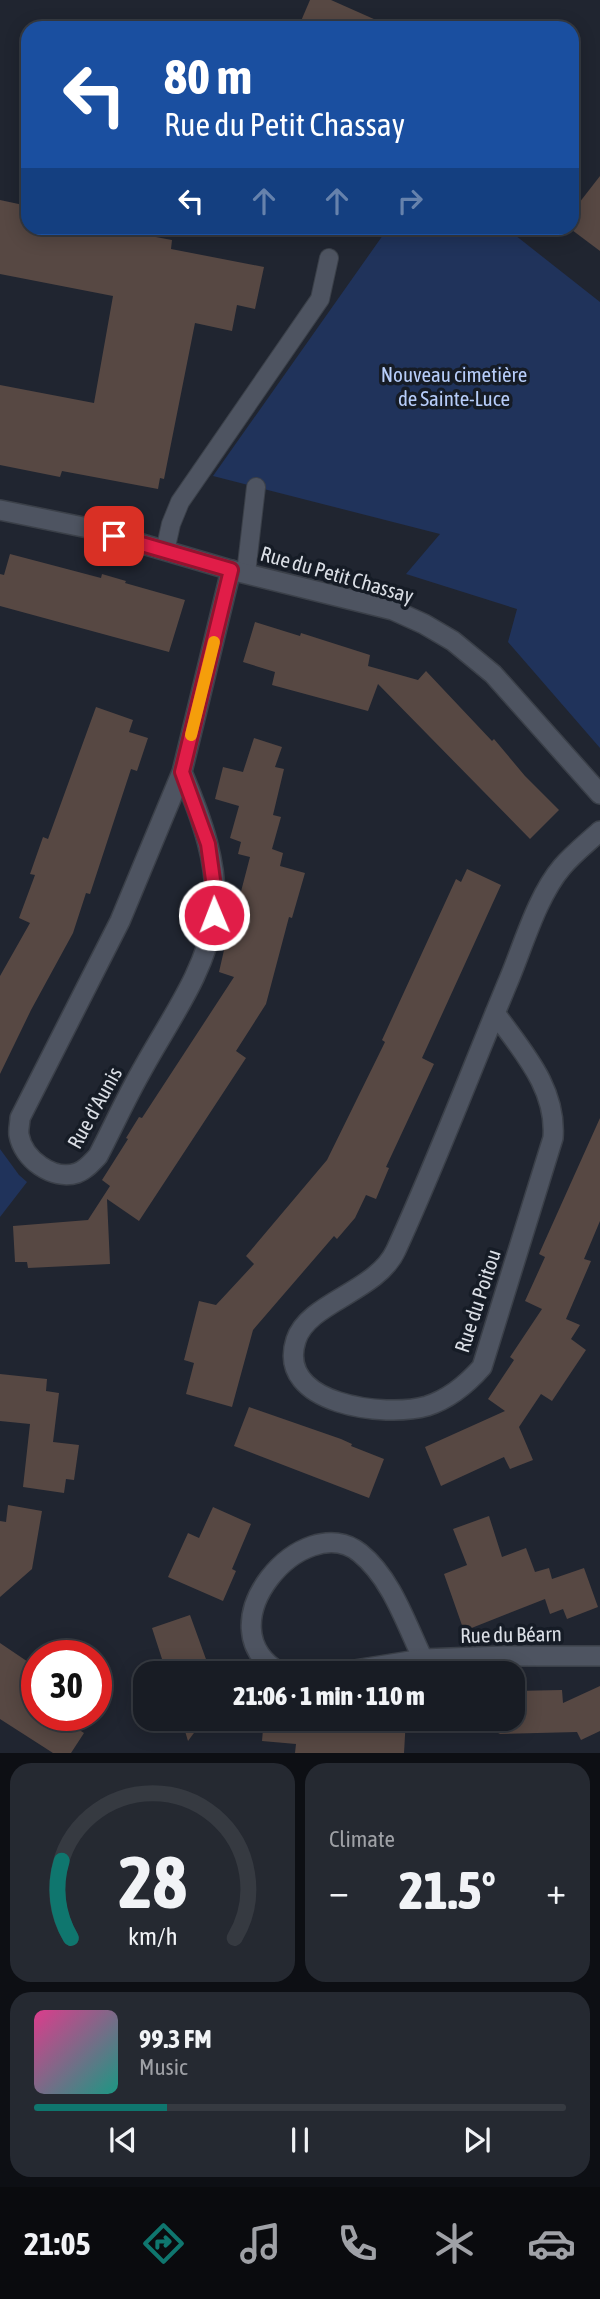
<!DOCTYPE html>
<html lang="en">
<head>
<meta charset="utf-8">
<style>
	body { margin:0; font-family:"Asap Condensed",sans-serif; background:#252931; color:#f1f3f6; height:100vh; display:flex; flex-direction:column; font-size:26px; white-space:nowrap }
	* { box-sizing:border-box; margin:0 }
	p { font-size:23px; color:#9fa1a6 }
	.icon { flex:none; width:38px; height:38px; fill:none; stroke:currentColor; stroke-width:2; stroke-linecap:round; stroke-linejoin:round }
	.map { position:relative; height:1753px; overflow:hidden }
	.details { display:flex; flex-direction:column; gap:10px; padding:10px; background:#0d0f14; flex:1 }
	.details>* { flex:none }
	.guide { position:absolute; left:21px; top:21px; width:558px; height:214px; border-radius:21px; box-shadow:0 4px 18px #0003,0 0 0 2px #363a41; background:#1a4fa0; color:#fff; overflow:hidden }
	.speed { position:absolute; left:21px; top:1640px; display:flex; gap:14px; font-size:35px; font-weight:700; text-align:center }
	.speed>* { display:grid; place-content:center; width:91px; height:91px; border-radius:50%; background:#181c24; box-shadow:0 4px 18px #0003,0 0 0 2px #363a41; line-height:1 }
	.speed .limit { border:10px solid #d22; background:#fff; color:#111 }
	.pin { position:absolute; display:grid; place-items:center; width:60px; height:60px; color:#fff; margin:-30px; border-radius:14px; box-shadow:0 4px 10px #0006 }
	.me { position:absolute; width:77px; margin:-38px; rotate:359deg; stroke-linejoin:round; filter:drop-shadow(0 0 5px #0008) }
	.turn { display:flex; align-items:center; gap:24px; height:147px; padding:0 28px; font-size:32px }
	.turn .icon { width:91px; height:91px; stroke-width:2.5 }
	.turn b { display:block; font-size:49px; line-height:60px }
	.lanes { display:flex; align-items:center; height:66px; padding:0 28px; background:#0003; justify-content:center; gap:35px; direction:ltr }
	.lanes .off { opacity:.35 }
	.big { font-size:52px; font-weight:800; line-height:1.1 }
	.details .tile { flex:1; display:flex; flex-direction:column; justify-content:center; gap:10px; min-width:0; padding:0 24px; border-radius:21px; background:#252931 }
	.details .dial { align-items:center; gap:0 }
	.dial svg { height:182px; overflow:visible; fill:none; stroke:#363a41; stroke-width:7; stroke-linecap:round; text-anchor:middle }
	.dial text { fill:#f1f3f6; stroke:none }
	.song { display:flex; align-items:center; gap:21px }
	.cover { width:84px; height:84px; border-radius:10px; background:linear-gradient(135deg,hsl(330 70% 55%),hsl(170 70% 35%)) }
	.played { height:7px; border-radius:4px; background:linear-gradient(90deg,#0f766e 25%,#363a41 25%) }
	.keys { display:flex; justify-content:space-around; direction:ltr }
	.heat { display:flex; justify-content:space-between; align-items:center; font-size:38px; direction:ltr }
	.details .tiles { flex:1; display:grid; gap:10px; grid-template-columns:1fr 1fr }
	.tile:last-child { grid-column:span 2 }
	.trip { position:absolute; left:133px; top:1661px; width:392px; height:70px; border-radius:21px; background:#181c24; box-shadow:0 4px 18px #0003,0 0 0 2px #363a41; font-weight:800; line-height:70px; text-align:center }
	.dock { display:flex; height:112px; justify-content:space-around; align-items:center; background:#0a0b0e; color:#9fa1a6 }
	.dock .icon { width:49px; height:49px }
	.dock .on { color:#0f766e }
	.dock b { font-size:32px; color:#f1f3f6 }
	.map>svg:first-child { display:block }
</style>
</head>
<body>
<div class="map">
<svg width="600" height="1753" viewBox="0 0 600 1753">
	<rect width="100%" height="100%" fill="#202530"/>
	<g fill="#20335b">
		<path d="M388,228h118l94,74v446l-92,-106 9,-33 -111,-35 34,-40 -227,-58z"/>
		<path d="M0,1149l19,26 8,7 -27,35z"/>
	</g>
	<g fill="#574843">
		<path d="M310,0h21l63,28h-96z"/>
		<path d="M600,176v75l-28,-21v-18z"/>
		<path d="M0,200l28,6v22h79l65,12 -1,9 93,18 -9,42 -18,-4 -5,26 -37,-8 -31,156 -4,-1 -2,11 -96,-18 -2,6 -60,-12v-80l94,18 19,-107 -113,-22z"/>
		<path d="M10,554l91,24 1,-4 24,7 -1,2 60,17 -16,52 -169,-46v-32l4,1z"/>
		<path d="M255,622l45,14 1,-3 69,22 -2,11 50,14 8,-9 66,70 2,-2 31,37 34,34 -29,29 -152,-155 -10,27 -96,-26 3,-13 -32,-10z"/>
		<path d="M96,707l37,13 -4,12 19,6 -11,33 -6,-2 -41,125 -4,-1 -13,40 -42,77 -31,64v-98l30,-53 -11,-5 16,-43 -5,-1 13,-37 5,2z"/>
		<path d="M254,738l28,9 -7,20 9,2 -11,46 8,2 -9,32 11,4 -3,13 25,7 -13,45 -3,-1 -23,87 -30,47 10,7 -107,163 -32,-22 3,65 -82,4 -1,-6h-12l-2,-36 75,-6 22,-34 -8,-6 26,-41 -2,-1 13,-21 3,1 92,-141 -15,-5 16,-70 3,1 12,-46 -12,-3 3,-12 -11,-4 9,-32 -24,-7 8,-32 20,5z"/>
		<path d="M467,869l34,16 -79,173 12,6 -48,103 3,1 -13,31 -10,-4 -11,23 -18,21 -3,-3 -81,94 -21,77 -46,-13 8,-31 -10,-3 15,-59 17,4 38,-41 -8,-8 81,-96 58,-118 -3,-2 74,-161 5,3z"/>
		<path d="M600,1118v103l-16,38 7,2 -25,58 14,6 -9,14 15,11 -34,51 -11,-7 -22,33 14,33 -23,9 -6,-12 -63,29 -16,-39 80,-36 -17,-12 26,-39 -4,-3 32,-48 -17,-8 20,-44 -6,-3z"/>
		<path d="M0,1374l47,5 -1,12 13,2 -6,49 26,3 -5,35 -8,-1 -2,14 -41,-6 7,-63 -30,-3z"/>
		<path d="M249,1407l92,32 11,5 -1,2 33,13 -15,39 -135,-52z"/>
		<path d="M8,1505l34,6 -10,58 -32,28v-76l6,1z"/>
		<path d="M213,1507l38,17 -19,45 4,2 -13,30 -55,-24 20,-44 11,5z"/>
		<path d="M489,1516l13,41 24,-9 9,24 14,-4 3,11 32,-11 14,39 -31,12 -4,-10 -13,5 -5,-15 -81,32 -20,-57 23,-9 -14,-36z"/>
		<path d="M190,1615l21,58h-56l-3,-10 10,-4 -10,-31z"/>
		<path d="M0,1643l37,25v47h43l-7,11 11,7 -13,20h-18l-53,-34z"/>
		<path d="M600,1686v45l-19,9 -4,-8 -79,2 15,-7v-36l49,-1 1,13z"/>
		<path d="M181,1718h24l-17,23z"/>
		<path d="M264,1718h142l-2,35h-109l1,-9 -34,-3z"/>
	</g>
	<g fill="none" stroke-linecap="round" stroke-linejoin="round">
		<g stroke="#3b4049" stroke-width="20">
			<g id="service">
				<path d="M165,551l6,-27 9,-22 140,-203 9,-41"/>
				<path d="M246,573l10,-86"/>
			</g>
		</g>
		<g stroke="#3b4049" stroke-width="22">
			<g id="minor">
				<path d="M0,510l88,18 143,42 162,40 31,14 29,17 40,33 107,120"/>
				<path d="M182,772c19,45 38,95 32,144 -8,56 -46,106 -72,154 -16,28 -29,57 -44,86 -6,6 -12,14 -21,17 -24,8 -54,-14 -58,-38 -1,-5 1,-11 1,-17l100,-197 62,-149 49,-202"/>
				<path d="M495,1013c27,38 62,75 58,125l-71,229c-15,17 -33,32 -55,39 -41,12 -152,-1 -131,-66 12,-38 81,-48 100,-90 41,-89 76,-182 114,-273 14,-34 28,-82 52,-110 11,-13 25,-24 38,-36"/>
				<path d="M281,1673c-81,-46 23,-166 79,-120 32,26 46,71 63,106"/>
				<path d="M336,1673l87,-14 82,-3h95"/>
			</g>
		</g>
		<use href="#service" stroke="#4e5461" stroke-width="18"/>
		<use href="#minor" stroke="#4e5461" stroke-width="19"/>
	</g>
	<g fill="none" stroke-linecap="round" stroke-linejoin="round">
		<g stroke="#92132f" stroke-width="18">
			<path id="route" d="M114,536l117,34 -49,202 26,72 5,36 1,35"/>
		</g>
		<use href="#route" stroke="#e11d48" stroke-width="12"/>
		<path stroke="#f59e0b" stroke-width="12" d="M191,735l23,-93"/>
	</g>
	<g text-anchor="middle" stroke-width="7" stroke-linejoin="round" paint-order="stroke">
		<g font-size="21" fill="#b7cdf9" stroke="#161c26">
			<text x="454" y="382">Nouveau cimetière<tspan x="454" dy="24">de Sainte-Luce</tspan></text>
		</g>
		<g font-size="21" fill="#dadee5" stroke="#161c26">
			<text transform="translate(337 575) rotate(16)" y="7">Rue du Petit Chassay</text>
			<text transform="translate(95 1108) rotate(-61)" y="7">Rue d'Aunis</text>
			<text transform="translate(478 1301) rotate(-72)" y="7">Rue du Poitou</text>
			<text transform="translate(511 1635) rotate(-1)" y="7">Rue du Béarn</text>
		</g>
	</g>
</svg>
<div class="speed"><div class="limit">30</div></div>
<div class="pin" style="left:114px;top:536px;background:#d93025"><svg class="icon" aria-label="arrive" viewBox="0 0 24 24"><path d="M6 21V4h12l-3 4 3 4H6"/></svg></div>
<svg class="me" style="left:214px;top:915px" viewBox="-20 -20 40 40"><circle r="17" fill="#e11d48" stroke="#fff" stroke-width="3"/><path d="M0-11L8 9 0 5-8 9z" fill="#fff"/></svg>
<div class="trip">21:06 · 1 min · 110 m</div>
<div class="guide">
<div class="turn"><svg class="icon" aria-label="left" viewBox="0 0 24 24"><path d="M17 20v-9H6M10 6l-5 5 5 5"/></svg><div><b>80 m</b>Rue du Petit Chassay</div></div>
<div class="lanes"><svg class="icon" aria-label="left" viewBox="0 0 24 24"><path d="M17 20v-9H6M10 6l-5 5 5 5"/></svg><svg class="icon off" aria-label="ahead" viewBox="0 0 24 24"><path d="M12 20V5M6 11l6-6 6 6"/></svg><svg class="icon off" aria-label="ahead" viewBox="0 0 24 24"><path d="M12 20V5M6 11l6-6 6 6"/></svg><svg class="icon off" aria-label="right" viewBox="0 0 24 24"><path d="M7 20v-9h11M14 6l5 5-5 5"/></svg></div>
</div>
</div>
<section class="details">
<div class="tiles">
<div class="tile dial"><svg viewBox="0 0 100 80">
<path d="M14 69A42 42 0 1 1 86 69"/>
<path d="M14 69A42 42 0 0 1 10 35" stroke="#0f766e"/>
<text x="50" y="56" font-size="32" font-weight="700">28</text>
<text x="50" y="72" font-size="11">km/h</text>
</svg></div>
<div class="tile"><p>Climate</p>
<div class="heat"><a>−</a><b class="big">21.5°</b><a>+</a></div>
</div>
<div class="tile">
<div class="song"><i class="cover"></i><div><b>99.3 FM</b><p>Music</p></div></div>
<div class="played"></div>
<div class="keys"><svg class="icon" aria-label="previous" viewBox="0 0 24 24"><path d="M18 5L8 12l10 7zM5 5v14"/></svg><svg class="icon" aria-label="pause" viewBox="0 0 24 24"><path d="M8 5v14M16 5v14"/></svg><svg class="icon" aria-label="next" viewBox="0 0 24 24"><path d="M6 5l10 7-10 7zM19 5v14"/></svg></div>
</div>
</div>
</section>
<nav class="dock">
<b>21:05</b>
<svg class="icon on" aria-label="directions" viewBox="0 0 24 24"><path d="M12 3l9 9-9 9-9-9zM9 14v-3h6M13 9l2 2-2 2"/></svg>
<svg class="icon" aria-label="music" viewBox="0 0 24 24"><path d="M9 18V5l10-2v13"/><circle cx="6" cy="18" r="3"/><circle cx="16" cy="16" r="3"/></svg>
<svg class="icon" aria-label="phone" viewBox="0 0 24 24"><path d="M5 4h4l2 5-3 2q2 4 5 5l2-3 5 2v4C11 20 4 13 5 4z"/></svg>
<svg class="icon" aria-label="climate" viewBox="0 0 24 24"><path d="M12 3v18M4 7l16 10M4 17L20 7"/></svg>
<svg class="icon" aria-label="car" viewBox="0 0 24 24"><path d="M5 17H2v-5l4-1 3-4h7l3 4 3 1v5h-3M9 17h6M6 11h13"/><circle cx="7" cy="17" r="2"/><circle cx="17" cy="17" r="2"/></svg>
</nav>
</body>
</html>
